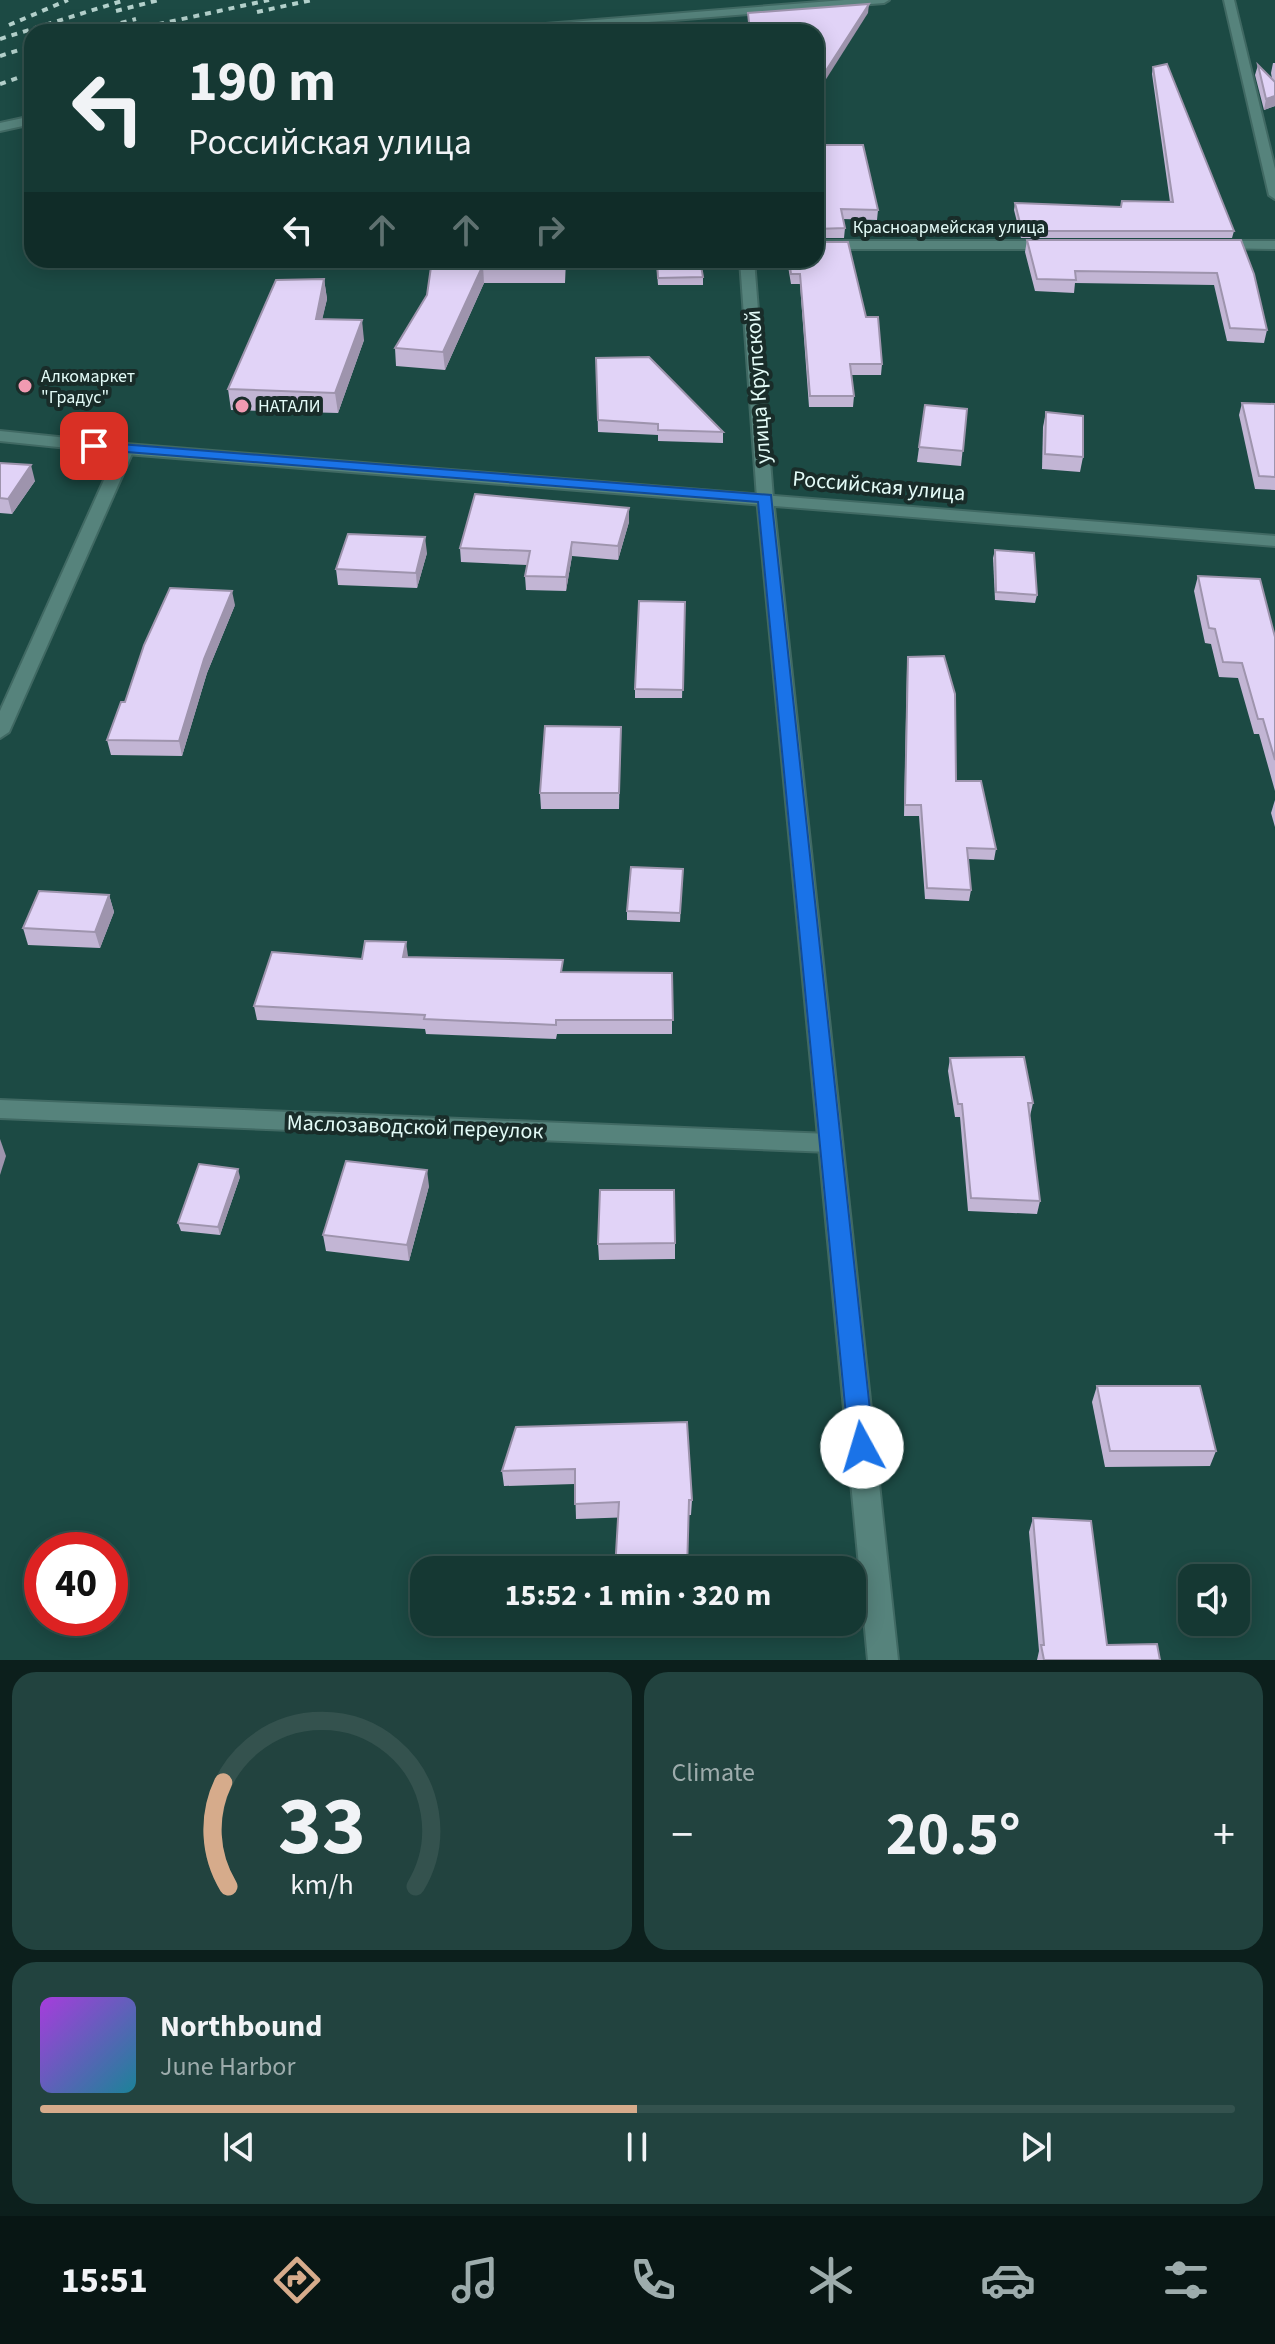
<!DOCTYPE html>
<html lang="en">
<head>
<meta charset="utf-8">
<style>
	body { margin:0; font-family:"Source Sans 3",sans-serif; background:#22433f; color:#f1f3f6; height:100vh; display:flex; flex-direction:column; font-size:30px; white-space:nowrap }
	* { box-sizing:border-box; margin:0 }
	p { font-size:26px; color:#9dacac }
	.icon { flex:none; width:44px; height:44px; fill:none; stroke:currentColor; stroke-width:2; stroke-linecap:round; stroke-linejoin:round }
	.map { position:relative; height:1660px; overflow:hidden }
	.details { display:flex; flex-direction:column; gap:12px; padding:12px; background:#0c1f1c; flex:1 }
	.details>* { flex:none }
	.top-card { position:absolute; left:24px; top:24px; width:800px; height:244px; border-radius:24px; box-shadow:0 4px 20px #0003,0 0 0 2px #34524e; background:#153833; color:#f1f3f6; overflow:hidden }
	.fabs { position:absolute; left:1178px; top:1564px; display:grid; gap:16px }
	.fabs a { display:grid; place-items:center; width:72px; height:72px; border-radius:16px; background:#153833; box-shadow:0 4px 20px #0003,0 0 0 2px #34524e; font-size:40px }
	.speed { position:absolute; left:24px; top:1532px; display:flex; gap:16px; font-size:40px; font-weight:700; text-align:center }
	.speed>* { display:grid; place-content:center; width:104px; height:104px; border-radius:50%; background:#153833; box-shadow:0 4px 20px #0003,0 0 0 2px #34524e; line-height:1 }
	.speed .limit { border:12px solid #d22; background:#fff; color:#111 }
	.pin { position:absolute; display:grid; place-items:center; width:68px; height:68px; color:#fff; margin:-34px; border-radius:16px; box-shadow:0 4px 12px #0006 }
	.me { position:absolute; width:88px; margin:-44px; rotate:354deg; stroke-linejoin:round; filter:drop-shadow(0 0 6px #0008) }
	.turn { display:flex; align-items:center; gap:28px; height:168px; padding:0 32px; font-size:36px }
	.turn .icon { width:104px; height:104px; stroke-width:2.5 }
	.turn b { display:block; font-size:56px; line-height:68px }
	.lanes { display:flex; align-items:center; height:76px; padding:0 32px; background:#0003; justify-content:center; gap:40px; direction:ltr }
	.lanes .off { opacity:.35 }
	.big { font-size:60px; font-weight:700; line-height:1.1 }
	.details .widget { flex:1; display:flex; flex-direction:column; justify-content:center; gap:12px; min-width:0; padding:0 28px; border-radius:24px; background:#22433f }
	.details .dial { align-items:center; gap:0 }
	.dial svg { height:208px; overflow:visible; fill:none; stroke:#34524e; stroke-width:7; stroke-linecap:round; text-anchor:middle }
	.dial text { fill:#f1f3f6; stroke:none }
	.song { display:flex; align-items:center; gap:24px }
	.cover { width:96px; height:96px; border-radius:12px; background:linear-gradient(135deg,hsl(280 70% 55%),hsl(190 70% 35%)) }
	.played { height:8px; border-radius:4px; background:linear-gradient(90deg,#d6ab8b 50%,#34524e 50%) }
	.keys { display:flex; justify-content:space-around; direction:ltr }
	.heat { display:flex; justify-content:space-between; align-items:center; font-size:44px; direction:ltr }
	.details .tiles { flex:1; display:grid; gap:12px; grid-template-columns:1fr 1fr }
	.widget:last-child { grid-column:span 2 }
	.trip { position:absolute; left:410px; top:1556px; width:456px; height:80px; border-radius:24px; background:#153833; box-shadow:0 4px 20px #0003,0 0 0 2px #34524e; font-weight:700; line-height:80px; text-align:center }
	.menu { display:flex; height:128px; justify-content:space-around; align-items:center; background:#081614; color:#9dacac }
	.menu .icon { width:56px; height:56px }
	.menu .on { color:#d6ab8b }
	.menu b { font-size:36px; color:#f1f3f6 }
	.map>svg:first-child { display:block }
</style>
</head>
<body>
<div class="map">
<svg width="1275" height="1660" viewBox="0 0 1275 1660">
	<rect width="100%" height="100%" fill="#1c4a44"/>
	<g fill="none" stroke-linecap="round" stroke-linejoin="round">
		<g stroke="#406963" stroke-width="4">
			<g id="minor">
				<path d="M1224,0h10l41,169v30l-6,-4z"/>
				<path d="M816,241h236l7,4 -7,4h-236z"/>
				<path d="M1216,241h59v8l-64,-1 -2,-3z"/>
				<path d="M126,444l8,5 -125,283 -9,6v-27l118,-262z"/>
				<path d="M0,1100l830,34 8,2 4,7 -4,7 -8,2 -830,-34z"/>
			</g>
		</g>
		<g stroke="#406963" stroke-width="4">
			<g id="tertiary">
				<path d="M844,0h45l-5,3 -360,29h-46l5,-3z"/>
				<path d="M32,116v8l-32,7v-8z"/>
				<path d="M740,260h14l19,238 125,1162h-30l-111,-1162z"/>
			</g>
		</g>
		<g stroke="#406963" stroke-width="4">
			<path id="secondary" d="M0,431l126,13 1149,92v10l-1149,-92 -126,-13z"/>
		</g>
		<use href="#minor" fill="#56837c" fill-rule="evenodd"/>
		<use href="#tertiary" fill="#56837c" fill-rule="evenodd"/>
		<use href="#secondary" fill="#56837c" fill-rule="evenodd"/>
		<g stroke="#b3d0cb" stroke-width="4" stroke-dasharray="6 6" stroke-linecap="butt">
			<path d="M116,11l43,-11"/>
			<path d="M257,12l55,-12"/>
			<path d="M9,25l59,-25"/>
			<path d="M86,32l50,-13"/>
			<path d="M123,32l146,-32"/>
			<path d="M0,39l125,-39"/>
			<path d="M0,56l32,-10"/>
			<path d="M0,84l32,-11"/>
		</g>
	</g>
	<g fill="#c2b5d4">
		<path d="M1273,63h2v43l-11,4 -9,-35 3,-10 14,14 -1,-6z"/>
		<path d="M1153,67l81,164 -2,7h-211l-7,-28 1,-7 106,4 49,-5 -18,-128z"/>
		<path d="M816,139l8,6 54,65 -1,10 -34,-1 2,9 -1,10h-28z"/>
		<path d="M1027,240h214l26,90 -3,13 -37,-2 -13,-56 -139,-2 -1,10 -39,-2 -10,-39z"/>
		<path d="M817,242l49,75 16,47 -1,11h-30l3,21 -1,11h-44l-9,-123h-9l-4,-24h29z"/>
		<path d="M432,260h134l-1,23h-81l-39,87 -49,-4 -1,-18 32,-53z"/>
		<path d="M656,260l47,17v8h-45z"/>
		<path d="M324,279l3,20 -5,20 42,21 -26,73 -107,-3 -3,-21z"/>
		<path d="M596,358l127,74v11l-65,-2v-6l-60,-3z"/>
		<path d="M1242,403l33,1v86l-20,-1 -16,-74z"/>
		<path d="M925,405l42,4 -6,57 -44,-4z"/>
		<path d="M1046,412l37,45 -3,15 -38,-3 1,-42z"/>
		<path d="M0,463l35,18 -23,33 -12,-1z"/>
		<path d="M629,508v14l-11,38 -46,-4 -6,35 -40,-1 -1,-14 2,-11 -66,-3 -1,-14z"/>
		<path d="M995,550l42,45 -2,8 -40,-3 -2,-42z"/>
		<path d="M427,553l-10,35 -79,-3 -2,-16z"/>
		<path d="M1198,576l77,61v154l-16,-57h-5l-16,-56 -19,-1 -8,-33 -6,-1 -11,-52z"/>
		<path d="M685,602l-3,96h-47v-9z"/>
		<path d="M235,605l-28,68 -25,83 -71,-1 -4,-15 18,-38z"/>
		<path d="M908,657l48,124 40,68 -2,11 -26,-1 3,31 -2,11 -44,-2 -6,-83h-15l3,-148z"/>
		<path d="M621,727l-2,82h-78l-1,-16z"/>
		<path d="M1275,800v27l-4,-14z"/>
		<path d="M683,869l-3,53 -53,-2v-9z"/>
		<path d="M109,895l5,17 -14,36 -72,-3 -5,-17z"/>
		<path d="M408,957l155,15 109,1v61h-115l-1,5 -130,-5 -1,-5 -168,-9 -3,-14 108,-47z"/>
		<path d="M950,1058l83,45 -3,13 10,85 -3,13 -69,-3 -8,-94h-5l-7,-46z"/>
		<path d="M240,1177l-20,58 -39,-4 -3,-8z"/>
		<path d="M429,1186l-20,75 -83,-10 -3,-16z"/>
		<path d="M675,1243v16l-76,1 -1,-16z"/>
		<path d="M1097,1386l119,65 -6,15 -105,1 -13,-65z"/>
		<path d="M516,1427l176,73 -1,15 -115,4 -1,-35 -71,2 -2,-15z"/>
		<path d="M1033,1518l74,127 53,15h-123l2,-9 -10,-119z"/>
	</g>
	<g fill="#9e94ad">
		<path d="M869,4l-1,9 -52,82v-9z"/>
		<path d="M1275,96v10l-11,4 2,-11z"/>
		<path d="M483,265l1,18 -39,87 -2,-18z"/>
		<path d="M324,279l3,20 -9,39 -2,-19z"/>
		<path d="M362,320l2,20 -26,73 -3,-20z"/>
		<path d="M31,465l4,16 -23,33 -4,-15z"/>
		<path d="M629,508v14l-11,38v-14z"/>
		<path d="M425,537l2,16 -10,35 -1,-15z"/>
		<path d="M572,542v14l-6,35v-14z"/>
		<path d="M232,591l3,14 -28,68 -25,83 -3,-15 25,-82z"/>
		<path d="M109,895l5,17 -14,36 -5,-16z"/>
		<path d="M406,942l2,14 -3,15 -2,-14z"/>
		<path d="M0,1139l6,17 -6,19z"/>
		<path d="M238,1169l2,8 -20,58 -2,-8z"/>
		<path d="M427,1170l2,16 -20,75 -2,-16z"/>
	</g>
	<g fill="#e1d3f7" stroke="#9e94ad" stroke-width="2">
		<path d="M869,4l-53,82v-54h-66l-2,-19z"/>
		<path d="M1167,64l67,167h-212l-7,-28 106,4 1,-6 51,1 -20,-135z"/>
		<path d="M1258,65l17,17v14l-9,3z"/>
		<path d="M816,139h8v6h39l15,65 -37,-1 4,19 -29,1z"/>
		<path d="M816,239l1,3h31l18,75h12l4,47h-32l4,32h-44l-10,-122h-9l-2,-14h27z"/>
		<path d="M1027,240h214l13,34 13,56 -37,-2 -13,-55 -142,-2 1,9 -39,-1z"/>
		<path d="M432,260h133v5h-82l-40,87 -48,-4 32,-53z"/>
		<path d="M657,260h43l3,17 -45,1z"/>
		<path d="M324,279l-8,40 46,1 -27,73 -107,-4 48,-109z"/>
		<path d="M649,357l74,75 -65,-2v-6l-60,-4 -2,-62z"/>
		<path d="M1242,403l33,1v73l-16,-1z"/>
		<path d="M925,405l42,4 -4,42 -44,-4z"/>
		<path d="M1046,412l37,4v41l-38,-3z"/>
		<path d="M0,463l31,2 -23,34 -8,-1z"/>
		<path d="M475,494l154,14 -11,38 -46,-4 -6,35 -41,-1 5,-25 -70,-3z"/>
		<path d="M348,534l77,3 -9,36 -80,-4z"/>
		<path d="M995,550l39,3 3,42 -41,-3z"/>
		<path d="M1198,576l62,3 15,58v123l-12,-41h-5l-16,-56 -19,-1 -8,-33 -6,-1z"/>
		<path d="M170,588l62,3 -28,68 -25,82 -72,-1 14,-38h4l19,-57z"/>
		<path d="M639,601l46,1 -2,88 -48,-1z"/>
		<path d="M944,656l11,38 1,87h25l15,68 -29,-1 4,42 -44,-2 -6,-83h-16l3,-148z"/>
		<path d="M545,726l76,1 -2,66h-79z"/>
		<path d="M631,867l52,2 -3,44 -53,-2z"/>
		<path d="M39,891l70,4 -14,37 -72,-4z"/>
		<path d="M365,941l41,1 -3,15 160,3 -2,12 111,1 1,47h-117v5l-132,-6 1,-4 -171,-9 18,-54 90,7z"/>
		<path d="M1024,1057l9,46h-5l12,98 -69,-3 -9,-94h-4l-8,-46z"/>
		<path d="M346,1161l81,9 -20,75 -84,-10z"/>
		<path d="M199,1164l39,5 -20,58 -40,-4z"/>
		<path d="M600,1190h74l1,53 -77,1z"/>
		<path d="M1097,1386h103l16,65h-106z"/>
		<path d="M687,1422l5,78h-3l-2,70h-72l4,-68 -44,2v-35l-73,2 14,-44z"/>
		<path d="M1033,1518l58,3 16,124 50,-1 3,16h-116l-3,-15h3z"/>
	</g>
	<path fill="#1a73e8" stroke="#114b97" stroke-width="2" d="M94,442l677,53 103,952 -4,8 -8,3 -9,-3 -4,-8 -91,-945 -669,-53v-6z"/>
	<g fill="#f19ab1" stroke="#192c29" stroke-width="3">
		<circle cx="25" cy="386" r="8"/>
		<circle cx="242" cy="406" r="8"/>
	</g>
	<g text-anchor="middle" stroke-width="8" stroke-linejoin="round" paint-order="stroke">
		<g font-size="18" fill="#e3fbf7" stroke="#192c29">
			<text x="949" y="233">Красноармейская улица</text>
		</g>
		<g font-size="18" fill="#e3fbf7" stroke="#192c29" text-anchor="start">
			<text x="41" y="382">Алкомаркет<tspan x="41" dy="21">"Градус"</tspan></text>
			<text x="258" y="412">НАТАЛИ</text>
		</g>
		<g font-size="22" fill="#e3fbf7" stroke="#192c29">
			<text transform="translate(757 387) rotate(-94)" y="8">улица Крупской</text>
			<text transform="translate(879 485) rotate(5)" y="8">Российская улица</text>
			<text transform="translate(415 1126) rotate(2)" y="8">Маслозаводской переулок</text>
		</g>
	</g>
</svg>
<div class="fabs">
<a><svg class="icon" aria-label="sound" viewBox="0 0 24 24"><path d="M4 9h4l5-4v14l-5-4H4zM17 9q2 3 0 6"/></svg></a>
</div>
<div class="speed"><div class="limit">40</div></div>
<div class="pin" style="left:94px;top:446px;background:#d93025"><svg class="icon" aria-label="arrive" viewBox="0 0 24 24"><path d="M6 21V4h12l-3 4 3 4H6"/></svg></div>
<svg class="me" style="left:862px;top:1447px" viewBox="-20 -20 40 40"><circle r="19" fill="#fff"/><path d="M0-13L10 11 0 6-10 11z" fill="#1a73e8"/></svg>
<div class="trip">15:52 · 1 min · 320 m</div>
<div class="top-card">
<div class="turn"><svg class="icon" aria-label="left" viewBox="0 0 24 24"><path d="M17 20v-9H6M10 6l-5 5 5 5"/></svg><div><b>190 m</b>Российская улица</div></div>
<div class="lanes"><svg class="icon" aria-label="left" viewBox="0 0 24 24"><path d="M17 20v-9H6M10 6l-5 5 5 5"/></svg><svg class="icon off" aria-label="ahead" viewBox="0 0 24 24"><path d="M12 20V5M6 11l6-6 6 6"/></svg><svg class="icon off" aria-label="ahead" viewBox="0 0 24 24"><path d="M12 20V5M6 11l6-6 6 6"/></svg><svg class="icon off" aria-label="right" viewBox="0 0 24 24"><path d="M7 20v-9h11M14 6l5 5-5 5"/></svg></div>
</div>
</div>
<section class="details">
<div class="tiles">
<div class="widget dial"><svg viewBox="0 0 100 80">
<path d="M14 69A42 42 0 1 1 86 69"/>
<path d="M14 69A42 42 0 0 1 12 29" stroke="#d6ab8b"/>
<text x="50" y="56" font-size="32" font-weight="700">33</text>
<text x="50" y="72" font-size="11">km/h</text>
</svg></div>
<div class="widget"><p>Climate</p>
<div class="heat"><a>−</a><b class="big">20.5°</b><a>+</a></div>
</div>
<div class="widget">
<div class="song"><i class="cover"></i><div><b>Northbound</b><p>June Harbor</p></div></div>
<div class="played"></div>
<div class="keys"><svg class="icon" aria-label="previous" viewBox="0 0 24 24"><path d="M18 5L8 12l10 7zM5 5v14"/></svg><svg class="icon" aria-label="pause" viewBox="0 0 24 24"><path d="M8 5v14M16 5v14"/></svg><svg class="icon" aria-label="next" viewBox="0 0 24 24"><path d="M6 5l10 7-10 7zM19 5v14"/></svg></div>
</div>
</div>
</section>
<nav class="menu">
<b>15:51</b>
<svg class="icon on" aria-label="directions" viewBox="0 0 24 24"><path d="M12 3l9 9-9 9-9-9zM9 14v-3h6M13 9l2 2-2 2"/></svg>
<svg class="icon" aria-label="music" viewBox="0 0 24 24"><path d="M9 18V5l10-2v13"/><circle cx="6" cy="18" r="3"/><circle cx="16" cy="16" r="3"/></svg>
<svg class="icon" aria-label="phone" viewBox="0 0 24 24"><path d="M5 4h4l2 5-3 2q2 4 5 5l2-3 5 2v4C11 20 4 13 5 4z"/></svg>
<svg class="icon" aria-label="climate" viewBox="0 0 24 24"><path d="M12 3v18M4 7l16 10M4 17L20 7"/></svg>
<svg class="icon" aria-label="car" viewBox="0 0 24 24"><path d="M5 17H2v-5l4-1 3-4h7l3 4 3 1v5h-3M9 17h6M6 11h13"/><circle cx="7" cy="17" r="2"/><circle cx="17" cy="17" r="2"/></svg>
<svg class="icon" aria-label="filters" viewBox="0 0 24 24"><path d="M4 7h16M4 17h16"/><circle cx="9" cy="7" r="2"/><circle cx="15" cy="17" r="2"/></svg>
</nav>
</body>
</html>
